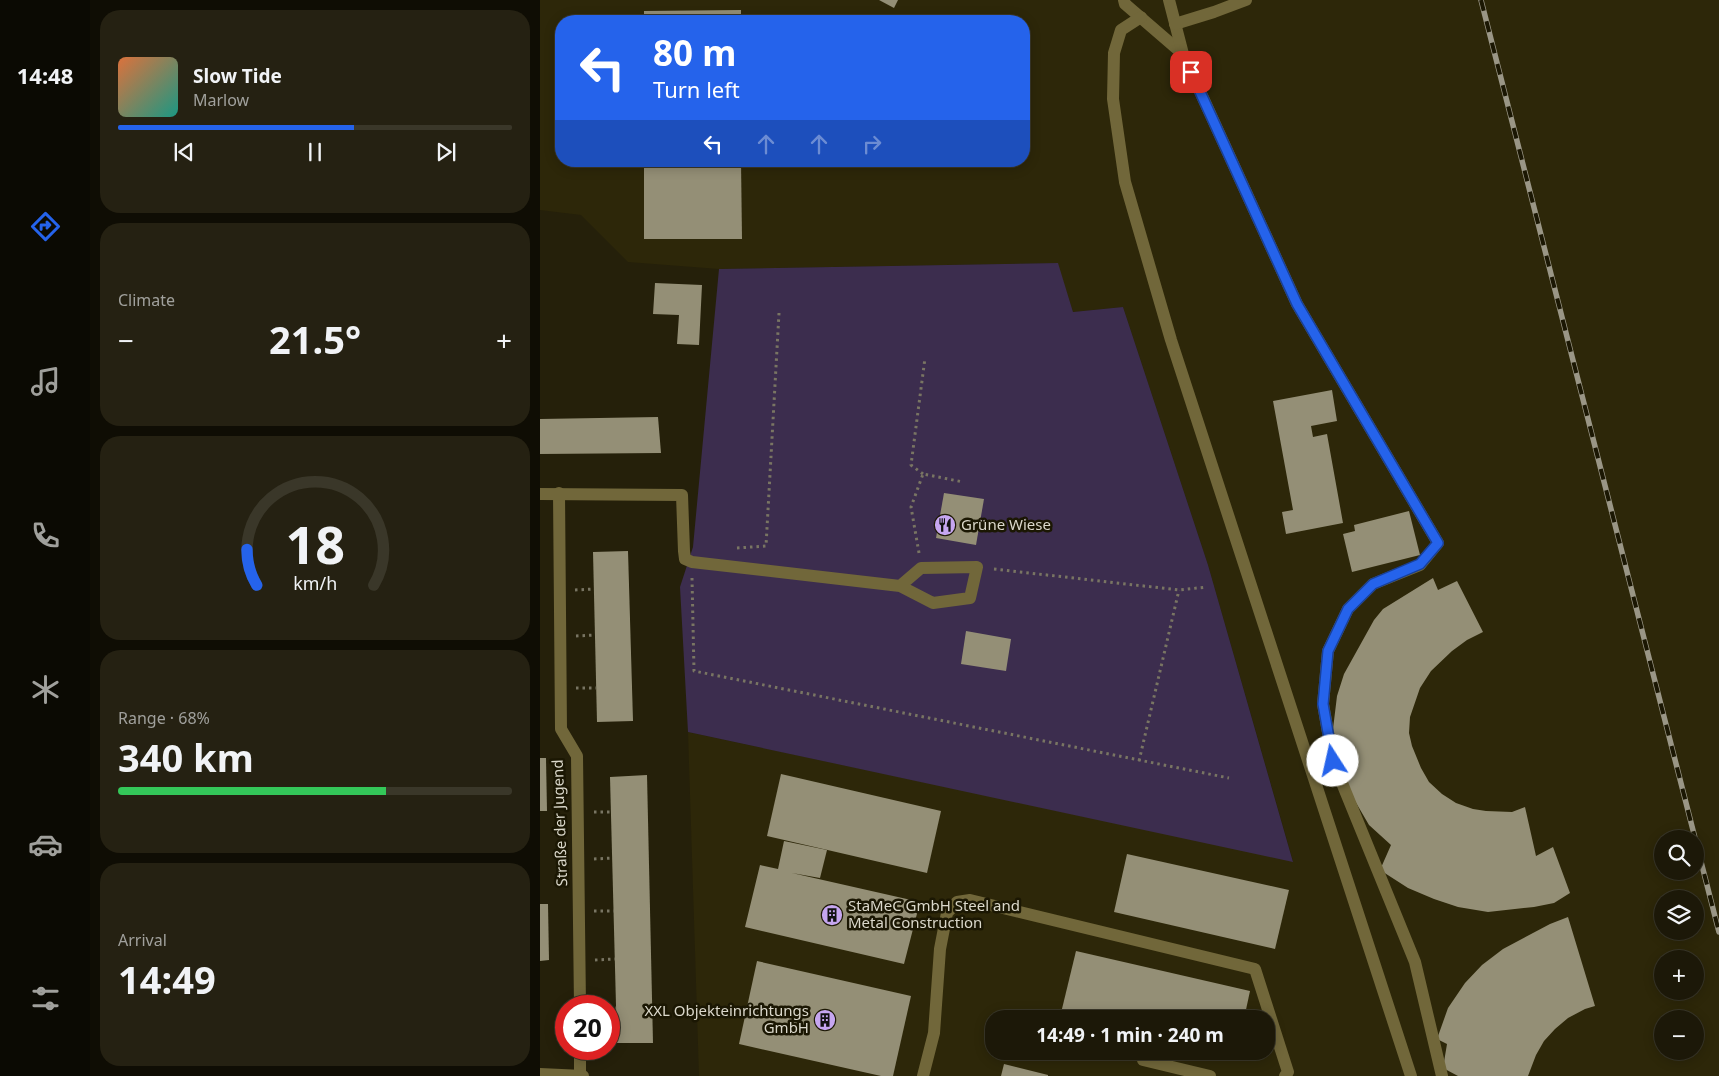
<!DOCTYPE html>
<html lang="en">
<head>
<meta charset="utf-8">
<style>
	body { margin:0; font-family:"Noto Sans",sans-serif; background:#252112; color:#f1f3f6; height:100vh; display:flex; flex-direction:column; font-size:19px; white-space:nowrap }
	* { box-sizing:border-box; margin:0 }
	p { font-size:16px; color:#a0a09c }
	.icon { flex:none; width:28px; height:28px; fill:none; stroke:currentColor; stroke-width:2; stroke-linecap:round; stroke-linejoin:round }
	.map { position:relative; flex:1; overflow:hidden }
	.details { display:flex; flex-direction:column; gap:10px; padding:10px; background:#0f0d04; width:450px }
	.details>* { flex:none }
	.top-card { position:absolute; left:15px; top:15px; width:475px; height:152px; border-radius:20px; box-shadow:0 2px 12px #0003,0 0 0 1px #3a3729; background:#2563eb; color:#fff; overflow:hidden }
	.buttons { position:absolute; left:1114px; top:830px; display:grid; gap:10px }
	.buttons a { display:grid; place-items:center; width:50px; height:50px; border-radius:50%; background:#1c1808; box-shadow:0 2px 12px #0003,0 0 0 1px #3a3729; font-size:25px }
	.speed { position:absolute; left:15px; top:995px; display:flex; gap:10px; font-size:25px; font-weight:700; text-align:center }
	.speed>* { display:grid; place-content:center; width:65px; height:65px; border-radius:50%; background:#1c1808; box-shadow:0 2px 12px #0003,0 0 0 1px #3a3729; line-height:1 }
	.speed .limit { border:8px solid #d22; background:#fff; color:#111 }
	.pin { position:absolute; display:grid; place-items:center; width:42px; height:42px; color:#fff; margin:-21px; border-radius:10px; box-shadow:0 2px 8px #0006 }
	.me { position:absolute; width:55px; margin:-28px; rotate:350deg; stroke-linejoin:round; filter:drop-shadow(0 0 4px #0008) }
	.turn { display:flex; align-items:center; gap:18px; height:105px; padding:0 15px; font-size:22px }
	.turn .icon { width:65px; height:65px; stroke-width:2.5 }
	.turn b { display:block; font-size:35px; line-height:42px }
	.lanes { display:flex; align-items:center; height:48px; padding:0 15px; background:#0003; justify-content:center; gap:25px; direction:ltr }
	.lanes .off { opacity:.35 }
	.big { font-size:38px; font-weight:700; line-height:1.1 }
	.details .tile { flex:1; display:flex; flex-direction:column; justify-content:center; gap:8px; min-width:0; padding:0 18px; border-radius:20px; background:#252112 }
	.details .dial { align-items:center; gap:0 }
	.dial svg { height:130px; overflow:visible; fill:none; stroke:#3a3729; stroke-width:7; stroke-linecap:round; text-anchor:middle }
	.dial text { fill:#f1f3f6; stroke:none }
	.song { display:flex; align-items:center; gap:15px }
	.cover { width:60px; height:60px; border-radius:8px; background:linear-gradient(135deg,hsl(20 70% 55%),hsl(170 70% 35%)) }
	.played { height:5px; border-radius:2px; background:linear-gradient(90deg,#2563eb 60%,#3a3729 60%) }
	.keys { display:flex; justify-content:space-around; direction:ltr }
	.heat { display:flex; justify-content:space-between; align-items:center; font-size:28px; direction:ltr }
	.charge { height:8px; border-radius:4px; background:linear-gradient(90deg,#34c759 68%,#3a3729 0) }
	.trip { position:absolute; left:445px; top:1010px; width:290px; height:50px; border-radius:20px; background:#1c1808; box-shadow:0 2px 12px #0003,0 0 0 1px #3a3729; font-weight:700; line-height:50px; text-align:center }
	main { display:flex; flex:1; min-height:0 }
	.menu { display:flex; flex-direction:column; width:90px; justify-content:space-around; align-items:center; background:#0b0a03; color:#a0a09c }
	.menu .icon { width:35px; height:35px }
	.menu .selected { color:#2563eb }
	.menu b { font-size:22px; color:#f1f3f6 }
	.map>svg:first-child { display:block }
</style>
</head>
<body>
<main>
<nav class="menu">
<b>14:48</b>
<svg class="icon selected" aria-label="directions" viewBox="0 0 24 24"><path d="M12 3l9 9-9 9-9-9zM9 14v-3h6M13 9l2 2-2 2"/></svg>
<svg class="icon" aria-label="music" viewBox="0 0 24 24"><path d="M9 18V5l10-2v13"/><circle cx="6" cy="18" r="3"/><circle cx="16" cy="16" r="3"/></svg>
<svg class="icon" aria-label="phone" viewBox="0 0 24 24"><path d="M5 4h4l2 5-3 2q2 4 5 5l2-3 5 2v4C11 20 4 13 5 4z"/></svg>
<svg class="icon" aria-label="climate" viewBox="0 0 24 24"><path d="M12 3v18M4 7l16 10M4 17L20 7"/></svg>
<svg class="icon" aria-label="car" viewBox="0 0 24 24"><path d="M5 17H2v-5l4-1 3-4h7l3 4 3 1v5h-3M9 17h6M6 11h13"/><circle cx="7" cy="17" r="2"/><circle cx="17" cy="17" r="2"/></svg>
<svg class="icon" aria-label="filters" viewBox="0 0 24 24"><path d="M4 7h16M4 17h16"/><circle cx="9" cy="7" r="2"/><circle cx="15" cy="17" r="2"/></svg>
</nav>
<section class="details">
<div class="tile">
<div class="song"><i class="cover"></i><div><b>Slow Tide</b><p>Marlow</p></div></div>
<div class="played"></div>
<div class="keys"><svg class="icon" aria-label="previous" viewBox="0 0 24 24"><path d="M18 5L8 12l10 7zM5 5v14"/></svg><svg class="icon" aria-label="pause" viewBox="0 0 24 24"><path d="M8 5v14M16 5v14"/></svg><svg class="icon" aria-label="next" viewBox="0 0 24 24"><path d="M6 5l10 7-10 7zM19 5v14"/></svg></div>
</div>
<div class="tile"><p>Climate</p>
<div class="heat"><a>−</a><b class="big">21.5°</b><a>+</a></div>
</div>
<div class="tile dial"><svg viewBox="0 0 100 80">
<path d="M14 69A42 42 0 1 1 86 69"/>
<path d="M14 69A42 42 0 0 1 8 47" stroke="#2563eb"/>
<text x="50" y="56" font-size="32" font-weight="700">18</text>
<text x="50" y="72" font-size="11">km/h</text>
</svg></div>
<div class="tile"><p>Range · 68%</p><b class="big">340 km</b><div class="charge"></div></div>
<div class="tile"><p>Arrival</p><b class="big">14:49</b></div>
</section>
<div class="map">
<svg width="1179" height="1076" viewBox="0 0 1179 1076">
	<rect width="100%" height="100%" fill="#25200a"/>
	<path fill="#2d2709" fill-rule="evenodd" d="M0,0h1179v1076h-1020l-11,-344 605,129 -85,-296 -85,-258 -50,5 -16,-49 -338,6 -91,-7 -47,-47 -41,-5zM21,21h463v140h-463zM1122,839h33v32h-33zM1122,899h33v32h-33zM1122,959h33v32h-33zM454,1019h272v32h-272zM1122,1019h33v32h-33z"/>
	<path fill="#3c2d4e" d="M518,263l15,49 50,-5 85,258 85,297 -605,-130 -8,-145 13,-40 26,-278z"/>
	<g fill="#948f76">
		<path d="M339,0h19l-4,8z"/>
		<path d="M201,10v11h-97v-10z"/>
		<path d="M104,161h97l1,78h-98z"/>
		<path d="M115,283l47,2 -3,60 -22,-1 2,-29 -26,-1z"/>
		<path d="M792,390l5,31 -26,5 2,11 14,-3 16,89 -57,11 -4,-22 11,-2 -20,-109z"/>
		<path d="M118,417l3,36 -121,1v-35z"/>
		<path d="M404,493l40,6 -8,46 -40,-7z"/>
		<path d="M869,511l11,44 -68,17 -9,-38 12,-3 -1,-6z"/>
		<path d="M88,551l5,170 -36,1 -4,-170z"/>
		<path d="M893,578l5,12 19,-9 26,51 -16,8 -15,11 -21,20 -11,17 -10,29 -1,16 3,13 9,22 8,14 13,12 14,9 17,6 13,2 26,1 13,-5 11,49 17,-9 17,46 -16,10 -20,4 -46,5 -30,-5 -24,-8 -26,-11 -28,-18 11,-25 -22,-20 -14,-24 -14,-32 -8,-40 4,-33 7,-22 30,-54 9,-11z"/>
		<path d="M426,631l45,8 -5,32 -45,-7z"/>
		<path d="M0,758h6l1,53h-7z"/>
		<path d="M241,774l160,37 -14,62 -160,-37z"/>
		<path d="M107,775l6,268h-36l-7,-266z"/>
		<path d="M244,841l43,9 -7,28 -28,-5 128,29 -16,62 -159,-37 15,-62 18,4z"/>
		<path d="M587,854l162,36 -14,59 -161,-37z"/>
		<path d="M0,904h8l1,56 -9,1z"/>
		<path d="M1028,917l27,89 -10,3 -17,9 -13,11 -11,12 -8,14 -8,21h-70l-15,-8 4,-24 -10,-5 11,-31 17,-25 17,-18 21,-16 47,-25z"/>
		<path d="M536,951l174,40 -6,28h-157l-26,-6z"/>
		<path d="M217,961l154,35 -18,80h-12l-142,-32z"/>
		<path d="M464,1064l44,11v1h-47z"/>
	</g>
	<g fill="none" stroke-linecap="round" stroke-linejoin="round">
		<g stroke="#797563" stroke-width="3" stroke-dasharray="2.5 4" stroke-linecap="butt">
			<path d="M383,474l-12,-9 14,-107"/>
			<path d="M197,548l29,-2 13,-233"/>
			<path d="M379,553l-8,-46 12,-33 40,8"/>
			<path d="M454,569l185,21 28,-3"/>
			<path d="M152,578l2,93 535,107"/>
			<path d="M35,590l19,-1"/>
			<path d="M36,636l19,-1"/>
			<path d="M36,688h20"/>
			<path d="M599,761l40,-171"/>
			<path d="M54,812h17"/>
			<path d="M54,859l18,-1"/>
			<path d="M54,911h20"/>
			<path d="M55,960l20,-1"/>
			<path d="M69,1008h7"/>
		</g>
		<g stroke="#71673a" stroke-width="12">
			<path d="M584,0l1,4 58,50 114,250 141,239 -18,22 -47,19 -25,25 -20,42 -5,53 10,57 82,201 27,114"/>
			<path d="M629,0l14,54"/>
			<path d="M601,17l-20,13 -7,23 -1,46 12,83 46,158 240,736"/>
			<path d="M635,24l39,-12 32,-12"/>
			<path d="M19,493l2,236 16,27 3,250"/>
			<path d="M0,494l142,1 2,56 1,8 7,3 208,24 33,17 37,-5 7,-31 -56,1 -21,18"/>
			<path d="M40,1049v27"/>
			<path d="M603,1060l67,16"/>
			<path d="M0,1074l43,2"/>
			<path d="M383,1076l11,-43 6,-84 7,-36 10,-11 13,-2 285,69 33,103 -3,4"/>
		</g>
		<g stroke="#9a9686" stroke-width="5.5">
			<path id="rail" d="M941,0l238,932"/>
		</g>
		<use href="#rail" stroke="#1b1703" stroke-width="4" stroke-dasharray="11" stroke-linecap="butt"/>
	</g>
	<g fill="none" stroke-linecap="round" stroke-linejoin="round">
		<g stroke="#184099" stroke-width="12">
			<path id="route" d="M651,72l106,232 141,239 -18,21 -47,20 -25,25 -20,42 -5,53 10,57"/>
		</g>
		<use href="#route" stroke="#2563eb" stroke-width="9"/>
	</g>
	<defs>
		<g id="restaurant-disc" transform="scale(1.125)"><circle r="9.5" fill="#c6a6f0" stroke="#1b1703"/><path d="M-5-6h1v4h1v-4h1v4h1v-4h1v5L-1.5 .5V6h-2V.5L-5-1ZM5-6V6H3V1.5H1.5Q1.5-4 5-6Z" fill="#111"/></g>
		<g id="building-disc" transform="scale(1.125)"><circle r="9.5" fill="#c6a6f0" stroke="#1b1703"/><path d="M-4-6H4V6H1V3H-1V6H-4ZM-2.5-4.3h1.7v1.8h-1.7ZM.8-4.3h1.7v1.8H.8ZM-2.5-1h1.7V.8h-1.7ZM.8-1h1.7V.8H.8Z" fill="#111"/></g>
	</defs>
	<g fill-rule="evenodd">
		<use href="#restaurant-disc" x="405" y="525"/>
		<use href="#building-disc" x="292" y="915"/>
		<use href="#building-disc" x="285" y="1020"/>
	</g>
	<g text-anchor="middle" stroke-width="5" stroke-linejoin="round" paint-order="stroke">
		<g font-size="15" fill="#dbd8cb" stroke="#1b1703" text-anchor="start">
			<text x="421" y="530">Grüne Wiese</text>
			<text x="308" y="911">StaMeC GmbH Steel and<tspan x="308" dy="17">Metal Construction</tspan></text>
			<text x="269" y="1016" text-anchor="end">XXL Objekteinrichtungs<tspan x="269" dy="17">GmbH</tspan></text>
		</g>
		<g font-size="15" fill="#dbd8cb" stroke="#1b1703">
			<text transform="translate(20 823) rotate(-92)" y="5">Straße der Jugend</text>
		</g>
	</g>
</svg>
<div class="buttons">
<a><svg class="icon" aria-label="search" viewBox="0 0 24 24"><circle cx="10" cy="10" r="6"/><path d="M15 15l6 6"/></svg></a>
<a><svg class="icon" aria-label="layers" viewBox="0 0 24 24"><path d="M12 4l9 5-9 5-9-5zM3 14l9 5 9-5"/></svg></a>
<a>+</a>
<a>−</a>
</div>
<div class="speed"><div class="limit">20</div></div>
<div class="pin" style="left:651px;top:72px;background:#d93025"><svg class="icon" aria-label="arrive" viewBox="0 0 24 24"><path d="M6 21V4h12l-3 4 3 4H6"/></svg></div>
<svg class="me" style="left:793px;top:761px" viewBox="-20 -20 40 40"><circle r="19" fill="#fff"/><path d="M0-13L10 11 0 6-10 11z" fill="#2563eb"/></svg>
<div class="trip">14:49 · 1 min · 240 m</div>
<div class="top-card">
<div class="turn"><svg class="icon" aria-label="left" viewBox="0 0 24 24"><path d="M17 20v-9H6M10 6l-5 5 5 5"/></svg><div><b>80 m</b>Turn left</div></div>
<div class="lanes"><svg class="icon" aria-label="left" viewBox="0 0 24 24"><path d="M17 20v-9H6M10 6l-5 5 5 5"/></svg><svg class="icon off" aria-label="ahead" viewBox="0 0 24 24"><path d="M12 20V5M6 11l6-6 6 6"/></svg><svg class="icon off" aria-label="ahead" viewBox="0 0 24 24"><path d="M12 20V5M6 11l6-6 6 6"/></svg><svg class="icon off" aria-label="right" viewBox="0 0 24 24"><path d="M7 20v-9h11M14 6l5 5-5 5"/></svg></div>
</div>
</div>
</main>
</body>
</html>
